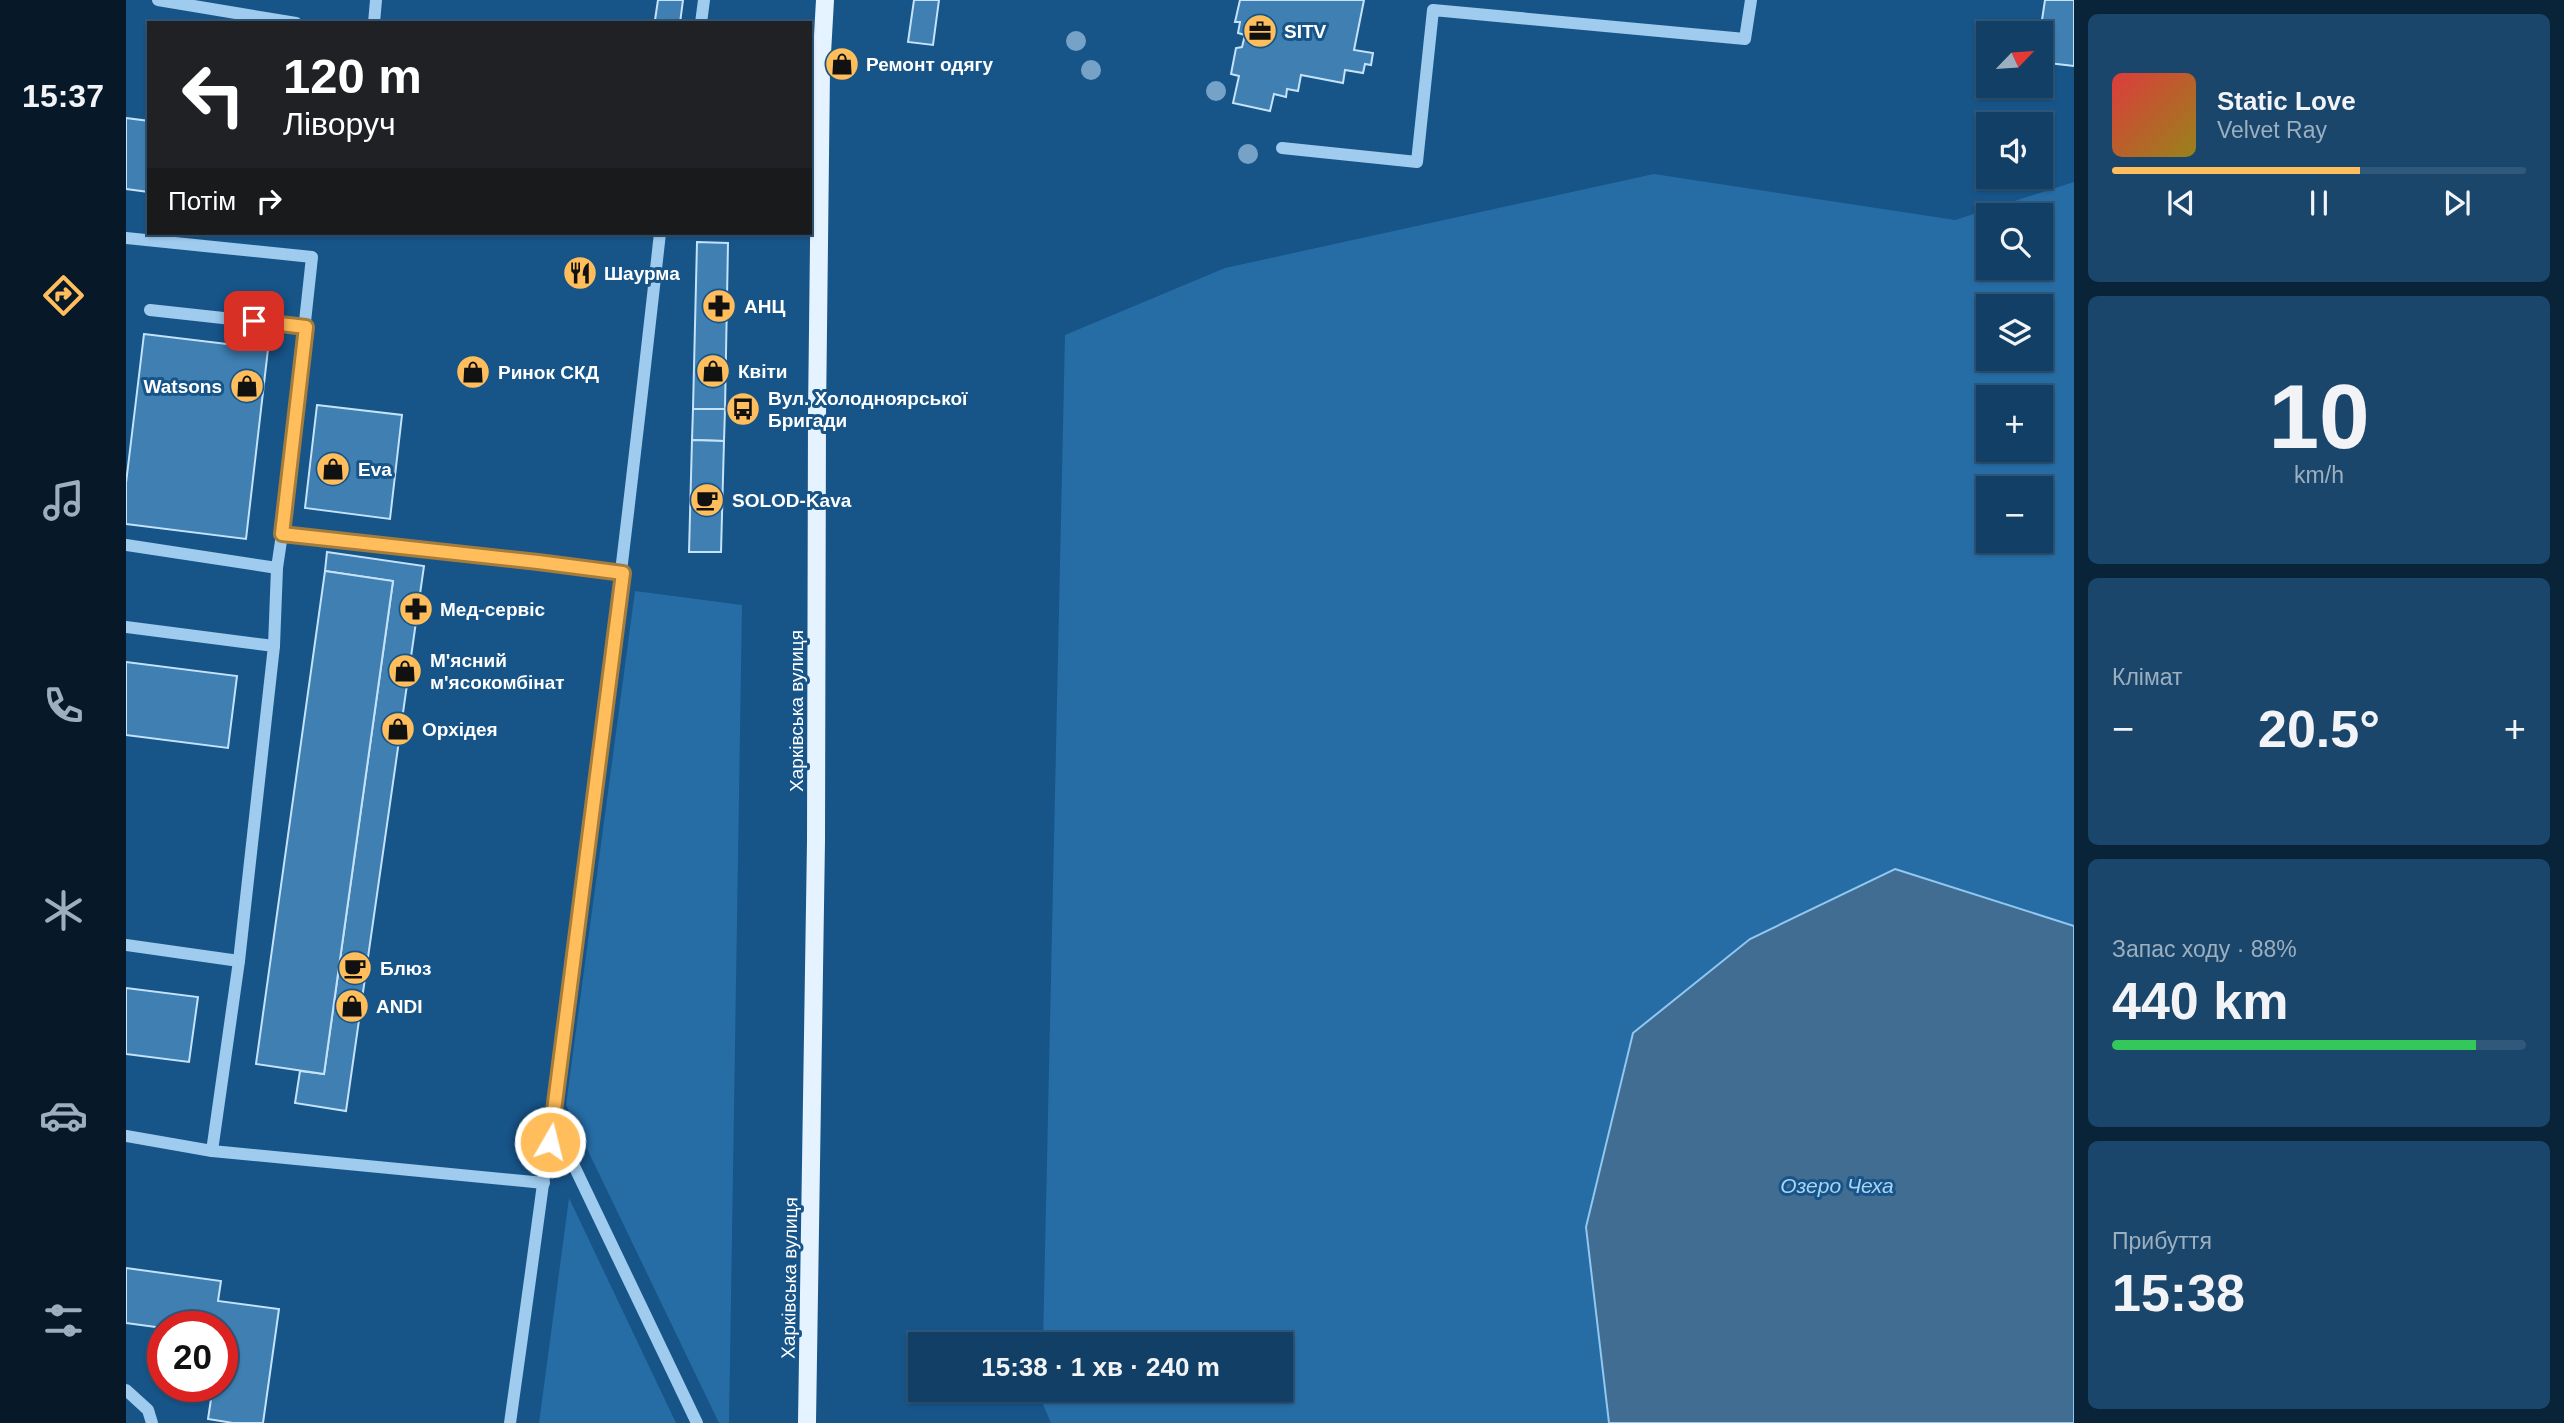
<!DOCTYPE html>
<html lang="uk">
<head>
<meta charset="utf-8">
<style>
	body { margin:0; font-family:Helvetica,sans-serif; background:#1a466c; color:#f1f3f6; height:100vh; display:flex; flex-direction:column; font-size:26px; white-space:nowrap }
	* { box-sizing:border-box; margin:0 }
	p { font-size:23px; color:#9cafbf }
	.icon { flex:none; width:38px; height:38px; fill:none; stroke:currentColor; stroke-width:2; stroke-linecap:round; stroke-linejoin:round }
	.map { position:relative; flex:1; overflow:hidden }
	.drawer { display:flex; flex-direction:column; gap:14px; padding:14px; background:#092338; width:490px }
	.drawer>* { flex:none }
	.hud { position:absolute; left:21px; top:21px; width:665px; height:214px; border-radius:0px; box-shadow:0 2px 5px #0004,0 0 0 2px #30587a; background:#202124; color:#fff; overflow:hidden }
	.needle { width:46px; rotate:65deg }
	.buttons { position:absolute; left:1850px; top:21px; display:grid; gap:14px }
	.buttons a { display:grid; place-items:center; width:77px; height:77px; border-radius:0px; background:#113f66; box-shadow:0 2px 5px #0004,0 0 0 2px #30587a; font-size:35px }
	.speed { position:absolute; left:21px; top:1311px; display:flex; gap:14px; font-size:35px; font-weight:700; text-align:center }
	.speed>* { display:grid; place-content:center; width:91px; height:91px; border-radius:50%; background:#113f66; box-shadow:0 2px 5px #0004,0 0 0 2px #30587a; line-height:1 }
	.speed .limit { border:10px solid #d22; background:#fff; color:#111 }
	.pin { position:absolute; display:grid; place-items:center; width:60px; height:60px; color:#fff; margin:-30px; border-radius:14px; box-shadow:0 4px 10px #0006 }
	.me { position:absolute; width:77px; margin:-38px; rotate:8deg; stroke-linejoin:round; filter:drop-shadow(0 0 5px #0008) }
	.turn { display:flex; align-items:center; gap:24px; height:147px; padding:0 21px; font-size:32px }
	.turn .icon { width:91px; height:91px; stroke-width:2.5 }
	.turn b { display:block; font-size:49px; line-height:60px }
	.then { display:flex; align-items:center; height:66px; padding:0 21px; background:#0003; gap:14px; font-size:26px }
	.big { font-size:52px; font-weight:700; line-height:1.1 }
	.drawer .widget { flex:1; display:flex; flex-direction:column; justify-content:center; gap:10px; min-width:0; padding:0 24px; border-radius:10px; background:#1a466c }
	.drawer .dial { align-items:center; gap:0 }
	.dial b { font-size:91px; line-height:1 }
	.song { display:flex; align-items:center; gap:21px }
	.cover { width:84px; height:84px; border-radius:10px; background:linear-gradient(135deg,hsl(0 70% 55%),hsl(50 70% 35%)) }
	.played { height:7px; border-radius:4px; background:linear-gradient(90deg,#ffbe5b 60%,#30587a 60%) }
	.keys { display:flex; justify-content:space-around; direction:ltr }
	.heat { display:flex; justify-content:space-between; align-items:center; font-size:38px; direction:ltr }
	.charge { height:10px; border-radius:5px; background:linear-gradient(90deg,#34c759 88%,#30587a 0) }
	.trip { position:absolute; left:782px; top:1332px; width:385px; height:70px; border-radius:0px; background:#113f66; box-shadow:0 2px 5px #0004,0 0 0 2px #30587a; font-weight:700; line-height:70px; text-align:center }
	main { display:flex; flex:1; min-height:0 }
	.dock { display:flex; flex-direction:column; width:126px; justify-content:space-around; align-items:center; background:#071929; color:#9cafbf }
	.dock .icon { width:49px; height:49px }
	.dock .on { color:#ffbe5b }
	.dock b { font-size:32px; color:#f1f3f6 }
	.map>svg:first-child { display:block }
</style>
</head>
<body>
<main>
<nav class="dock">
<b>15:37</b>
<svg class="icon on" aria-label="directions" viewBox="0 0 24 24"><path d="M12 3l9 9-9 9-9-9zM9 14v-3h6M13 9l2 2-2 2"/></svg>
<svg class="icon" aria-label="music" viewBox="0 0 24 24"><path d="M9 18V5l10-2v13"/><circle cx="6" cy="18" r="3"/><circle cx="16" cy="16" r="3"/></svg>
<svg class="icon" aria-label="phone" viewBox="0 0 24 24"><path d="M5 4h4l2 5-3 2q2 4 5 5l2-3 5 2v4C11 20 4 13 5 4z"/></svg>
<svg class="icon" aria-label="climate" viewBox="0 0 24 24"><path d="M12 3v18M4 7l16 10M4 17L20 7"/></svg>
<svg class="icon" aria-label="car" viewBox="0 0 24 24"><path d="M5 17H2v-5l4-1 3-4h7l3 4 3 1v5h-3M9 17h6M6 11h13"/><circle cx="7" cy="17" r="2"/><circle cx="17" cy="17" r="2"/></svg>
<svg class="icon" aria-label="filters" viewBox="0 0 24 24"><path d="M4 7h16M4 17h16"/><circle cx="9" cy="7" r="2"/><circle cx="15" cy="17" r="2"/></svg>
</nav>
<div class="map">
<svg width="1948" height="1423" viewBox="0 0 1948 1423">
	<rect width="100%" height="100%" fill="#175488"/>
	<g fill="#266da6" fill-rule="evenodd">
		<path d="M1528,174l301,46 119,-38v744l-179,-57 -309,358 23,196h-558l-9,-21v-12h239v-46h-238l22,-1009 160,-67zM1862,215h52v53h-52zM1862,306h52v53h-52zM1862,397h52v53h-52zM1862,488h52v53h-52z"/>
		<path d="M509,591l107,14 -13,818h-10l-153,-318z"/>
		<path d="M443,1198l107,225h-137z"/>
	</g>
	<path fill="#416d93" stroke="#91c7f0" stroke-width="2" d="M1769,869l179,57v497h-465l-23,-196 47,-194 117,-94z"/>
	<g fill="#3f7fb2" stroke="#c4e2fa" stroke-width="2">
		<path d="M532,0h25l-3,23 -25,-3z"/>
		<path d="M788,0h25l-6,45 -25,-3z"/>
		<path d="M1114,0h124l-10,50 19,3 -2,12 -6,-1 -2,9 -18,-3 -2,13 -42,-8 -3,16 -11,-2 -1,8 -12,-3 -4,17 -37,-8 6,-27 -8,-2 5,-26 6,-1 3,-12 -7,-2 2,-11h-5z"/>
		<path d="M1919,0h29v66l-34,-4v-29z"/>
		<path d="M0,118l23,3v71l-23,-3z"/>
		<path d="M571,242l31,1 -3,166h-32z"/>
		<path d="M18,334l124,15 -22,190 -120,-15v-41z"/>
		<path d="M191,405l85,10 -12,104 -85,-11z"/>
		<path d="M567,409h32l-1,32 -32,-1z"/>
		<path d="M566,440l32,1 -3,111h-32z"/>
		<path d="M201,552l97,14 -78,545 -51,-8 5,-32 24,3 69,-493 -68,-10z"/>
		<path d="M199,571l68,10 -69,493 -68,-10z"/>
		<path d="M0,662l111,14 -9,72 -102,-13z"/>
		<path d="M0,988l72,9 -9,65 -63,-8z"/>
		<path d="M0,1268l95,13 -3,20 61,8 -16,114h-30l-25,-4 5,-33h9v-60l-59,2 -37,-5z"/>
	</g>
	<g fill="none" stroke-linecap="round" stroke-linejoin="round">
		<g stroke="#9ecbee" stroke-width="12">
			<path d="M32,0l138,23"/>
			<path d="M248,23l2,-23"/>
			<path d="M575,23l3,-23"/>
			<path d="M1156,148l135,14 16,-152 312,29 6,-39"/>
			<path d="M0,238l186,19 -30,277 278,30 63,9"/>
			<path d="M24,310l155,17"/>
			<path d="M0,545l151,23 -3,78 -35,315 -27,190 332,32"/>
			<path d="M151,568l5,-34"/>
			<path d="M0,627l148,19"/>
			<path d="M0,945l113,16"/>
			<path d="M427,1122l144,301"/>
			<path d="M0,1136l86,15"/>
			<path d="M0,1390l22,20 4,13"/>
			<path d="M384,1423c56,-396 106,-793 150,-1190"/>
		</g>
		<path stroke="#e5f2ff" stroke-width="18" d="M681,1423l9,-582 1,-426 4,-344 4,-71"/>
	</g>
	<g fill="#76a2c7">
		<circle cx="950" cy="41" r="10"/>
		<circle cx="965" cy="70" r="10"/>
		<circle cx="1090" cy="91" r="10"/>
		<circle cx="1122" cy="154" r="10"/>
	</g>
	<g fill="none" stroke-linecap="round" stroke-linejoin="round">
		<g stroke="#a67c3b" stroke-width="18">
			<path id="route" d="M128,321l52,6 -24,207 256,28 85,11 -73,569"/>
		</g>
		<use href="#route" stroke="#ffbe5b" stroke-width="12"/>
	</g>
	<defs>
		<g id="office-disc" transform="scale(1.75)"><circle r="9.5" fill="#ffbe5b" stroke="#175488"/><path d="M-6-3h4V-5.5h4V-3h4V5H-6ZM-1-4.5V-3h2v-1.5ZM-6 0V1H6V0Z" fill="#111"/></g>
		<g id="shop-disc" transform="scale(1.75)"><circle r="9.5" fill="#ffbe5b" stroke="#175488"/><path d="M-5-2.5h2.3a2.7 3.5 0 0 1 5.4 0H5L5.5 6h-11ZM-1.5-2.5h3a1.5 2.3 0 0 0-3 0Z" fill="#111"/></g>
		<g id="restaurant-disc" transform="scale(1.75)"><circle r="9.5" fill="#ffbe5b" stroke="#175488"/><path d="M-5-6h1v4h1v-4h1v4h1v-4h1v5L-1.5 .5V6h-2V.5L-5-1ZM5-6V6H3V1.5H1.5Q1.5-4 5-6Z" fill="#111"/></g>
		<g id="pharmacy-disc" transform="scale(1.75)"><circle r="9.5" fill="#ffbe5b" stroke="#175488"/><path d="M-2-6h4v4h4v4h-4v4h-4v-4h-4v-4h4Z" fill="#111"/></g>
		<g id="bus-disc" transform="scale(1.75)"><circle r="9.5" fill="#ffbe5b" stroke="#175488"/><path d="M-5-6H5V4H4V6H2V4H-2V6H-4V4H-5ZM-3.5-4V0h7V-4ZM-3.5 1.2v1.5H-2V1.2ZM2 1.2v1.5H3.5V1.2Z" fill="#111"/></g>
		<g id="cafe-disc" transform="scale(1.75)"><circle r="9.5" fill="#ffbe5b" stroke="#175488"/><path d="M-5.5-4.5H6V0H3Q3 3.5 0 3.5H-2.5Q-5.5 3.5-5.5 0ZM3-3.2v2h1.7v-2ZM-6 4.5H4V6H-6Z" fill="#111"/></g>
	</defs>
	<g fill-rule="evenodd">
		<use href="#office-disc" x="1134" y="31"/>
		<use href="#shop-disc" x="716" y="64"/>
		<use href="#restaurant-disc" x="454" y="273"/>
		<use href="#pharmacy-disc" x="593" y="306"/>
		<use href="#shop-disc" x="587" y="371"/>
		<use href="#shop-disc" x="347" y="372"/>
		<use href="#shop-disc" x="121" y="386"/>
		<use href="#bus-disc" x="617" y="409"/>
		<use href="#shop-disc" x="207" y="469"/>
		<use href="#cafe-disc" x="581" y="500"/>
		<use href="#pharmacy-disc" x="290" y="609"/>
		<use href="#shop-disc" x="279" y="671"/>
		<use href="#shop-disc" x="272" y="729"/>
		<use href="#cafe-disc" x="229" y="968"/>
		<use href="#shop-disc" x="226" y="1006"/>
	</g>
	<g text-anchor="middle" stroke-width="6" stroke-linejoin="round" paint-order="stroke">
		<g font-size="19" font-weight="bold" fill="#fff" stroke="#175488" text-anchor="start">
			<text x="1158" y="38">SITV</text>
			<text x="740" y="71">Ремонт одягу</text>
			<text x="478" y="280">Шаурма</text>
			<text x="618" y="313">АНЦ</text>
			<text x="612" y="378">Квіти</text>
			<text x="372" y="379">Ринок СКД</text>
			<text x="96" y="393" text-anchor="end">Watsons</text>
			<text x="642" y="405">Вул. Холодноярської<tspan x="642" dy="22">Бригади</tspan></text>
			<text x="232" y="476">Eva</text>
			<text x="606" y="507">SOLOD-Kava</text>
			<text x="314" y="616">Мед-сервіс</text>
			<text x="304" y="667">М'ясний<tspan x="304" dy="22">м'ясокомбінат</tspan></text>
			<text x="296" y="736">Орхідея</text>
			<text x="254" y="975">Блюз</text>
			<text x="250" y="1013">ANDI</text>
		</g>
		<g font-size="19" fill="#fff" stroke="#175488">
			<text transform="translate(670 711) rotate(-90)" y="7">Харківська вулиця</text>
			<text transform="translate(663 1278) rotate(-89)" y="7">Харківська вулиця</text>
		</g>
		<g font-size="21" font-style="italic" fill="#aad4f5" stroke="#175488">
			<text x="1711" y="1193">Озеро Чеха</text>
		</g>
	</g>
</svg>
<div class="buttons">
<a><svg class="needle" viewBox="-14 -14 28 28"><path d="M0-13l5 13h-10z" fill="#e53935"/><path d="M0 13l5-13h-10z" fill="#9cafbf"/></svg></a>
<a><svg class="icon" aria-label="sound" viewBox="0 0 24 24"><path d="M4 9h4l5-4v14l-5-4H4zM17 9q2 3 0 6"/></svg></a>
<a><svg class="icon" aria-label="search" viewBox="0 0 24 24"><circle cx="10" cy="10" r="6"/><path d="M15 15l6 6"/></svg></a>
<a><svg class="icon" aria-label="layers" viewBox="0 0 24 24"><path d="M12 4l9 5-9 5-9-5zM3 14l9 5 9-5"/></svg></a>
<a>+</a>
<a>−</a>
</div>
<div class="speed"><div class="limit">20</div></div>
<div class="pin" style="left:128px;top:321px;background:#d93025"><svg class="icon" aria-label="arrive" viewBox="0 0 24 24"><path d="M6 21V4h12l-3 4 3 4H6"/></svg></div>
<svg class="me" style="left:424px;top:1142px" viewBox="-20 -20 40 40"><circle r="17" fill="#ffbe5b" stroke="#fff" stroke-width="3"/><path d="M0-11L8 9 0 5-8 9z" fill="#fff"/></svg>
<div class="trip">15:38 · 1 хв · 240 m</div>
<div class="hud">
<div class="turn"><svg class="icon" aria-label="left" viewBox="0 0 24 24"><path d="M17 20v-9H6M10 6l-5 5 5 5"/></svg><div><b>120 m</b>Ліворуч</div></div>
<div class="then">Потім<svg class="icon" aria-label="right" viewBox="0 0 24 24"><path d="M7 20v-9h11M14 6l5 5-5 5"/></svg></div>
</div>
</div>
<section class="drawer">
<div class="widget">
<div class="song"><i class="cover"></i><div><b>Static Love</b><p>Velvet Ray</p></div></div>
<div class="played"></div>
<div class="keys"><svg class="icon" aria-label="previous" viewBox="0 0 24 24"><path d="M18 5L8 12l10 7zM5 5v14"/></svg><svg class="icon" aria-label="pause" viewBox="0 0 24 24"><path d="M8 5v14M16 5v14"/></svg><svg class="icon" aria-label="next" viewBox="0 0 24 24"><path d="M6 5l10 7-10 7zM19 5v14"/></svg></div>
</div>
<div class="widget dial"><b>10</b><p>km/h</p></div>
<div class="widget"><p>Клімат</p>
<div class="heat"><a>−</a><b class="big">20.5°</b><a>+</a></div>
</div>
<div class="widget"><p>Запас ходу · 88%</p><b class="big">440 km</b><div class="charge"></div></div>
<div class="widget"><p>Прибуття</p><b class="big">15:38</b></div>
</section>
</main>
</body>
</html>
